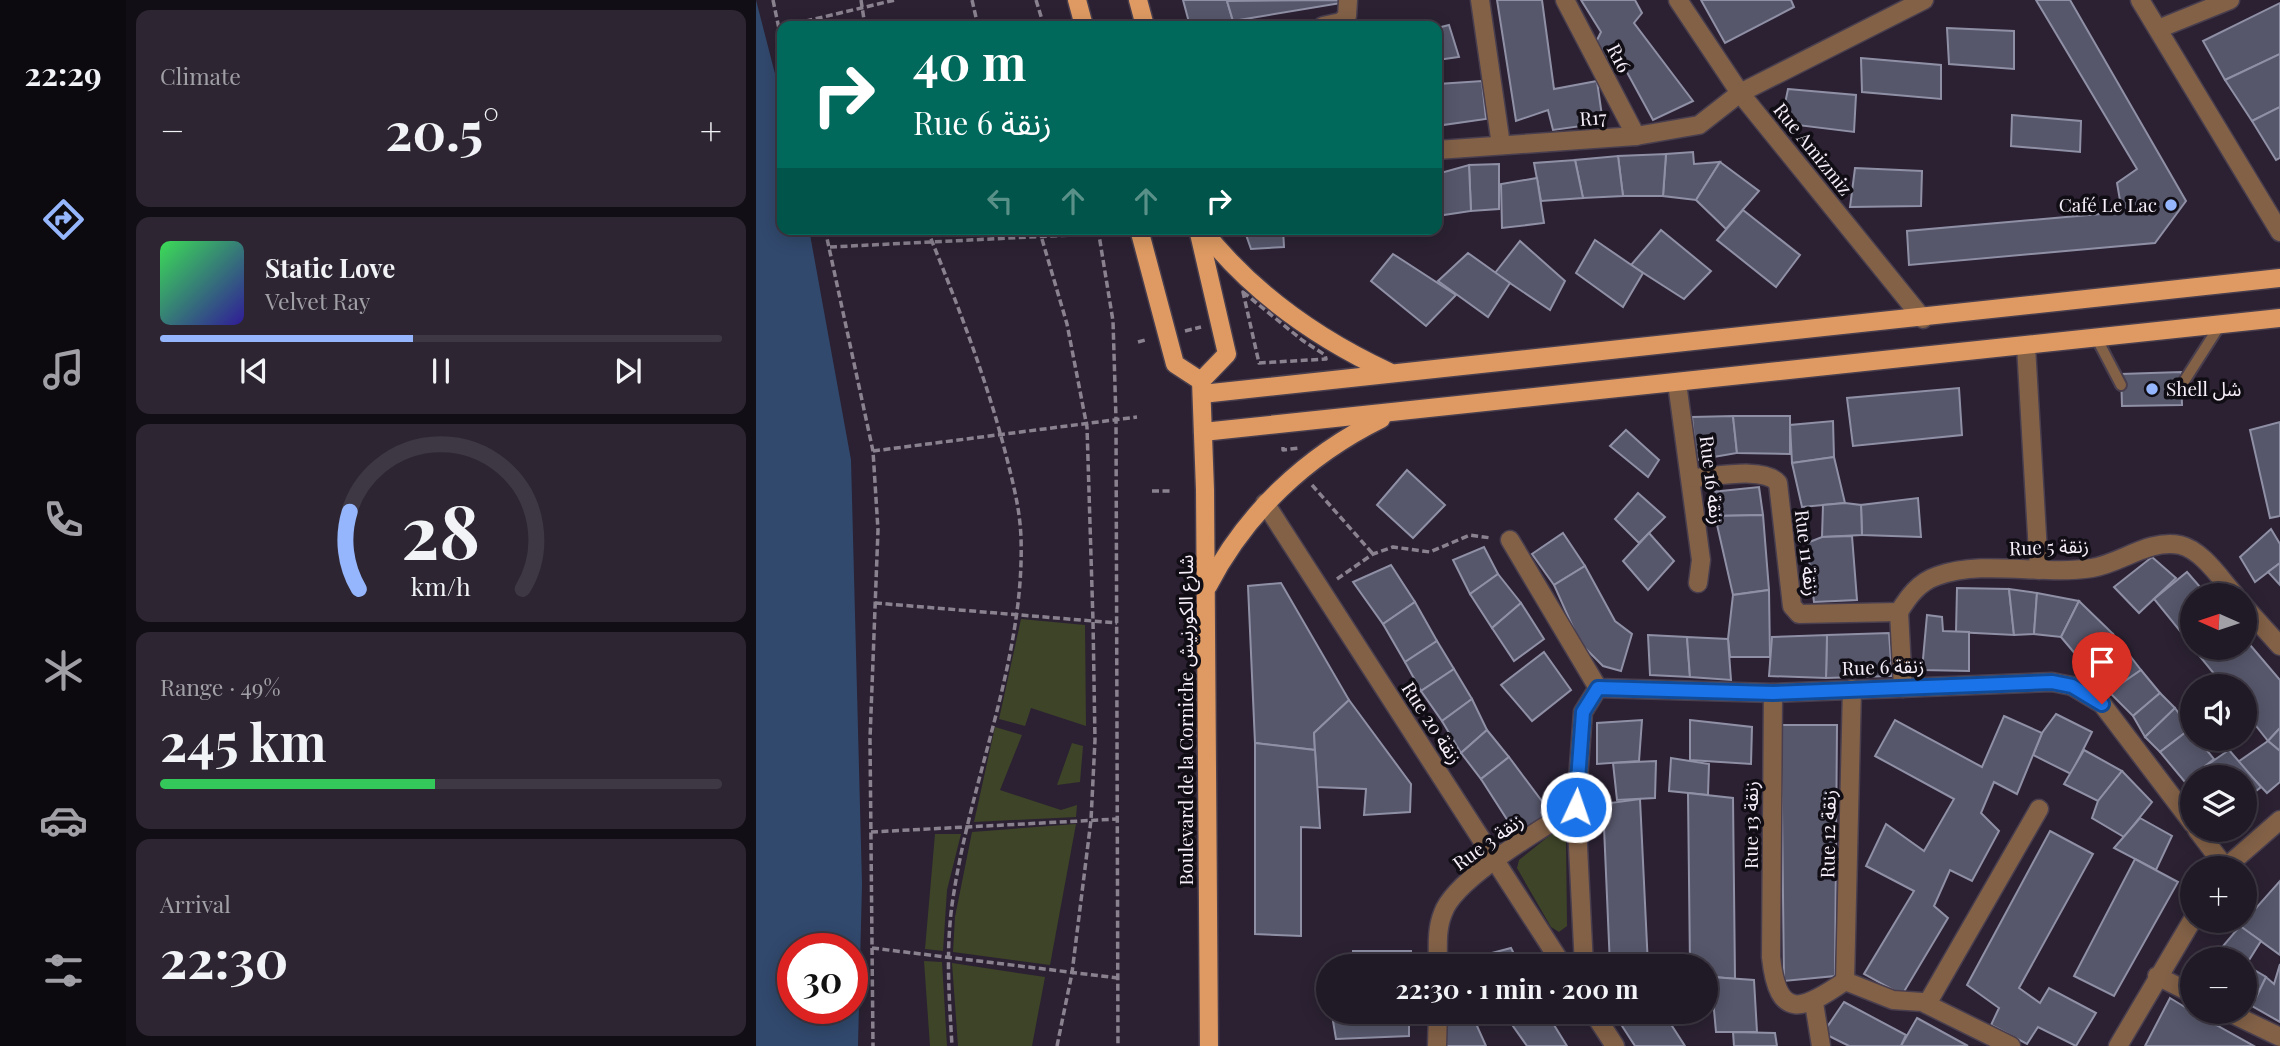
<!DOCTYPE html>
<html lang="en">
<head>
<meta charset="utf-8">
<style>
	body { margin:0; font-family:"Playfair Display","Noto Sans Arabic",serif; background:#2d2632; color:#f1f3f6; height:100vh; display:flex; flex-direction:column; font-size:26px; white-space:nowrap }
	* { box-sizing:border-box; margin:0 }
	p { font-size:23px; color:#a2a0a7 }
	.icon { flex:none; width:38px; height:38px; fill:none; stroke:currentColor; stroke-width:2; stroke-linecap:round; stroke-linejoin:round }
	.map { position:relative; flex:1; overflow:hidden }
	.side { display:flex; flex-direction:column; gap:10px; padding:10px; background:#120e15; width:630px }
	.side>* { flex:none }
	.banner { position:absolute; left:21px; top:21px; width:665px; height:214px; border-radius:14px; box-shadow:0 4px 18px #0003,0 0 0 2px #3d3843; background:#00695c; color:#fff; overflow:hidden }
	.needle { width:46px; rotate:273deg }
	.buttons { position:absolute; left:1424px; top:583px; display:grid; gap:14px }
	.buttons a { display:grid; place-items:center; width:77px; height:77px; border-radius:50%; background:#201926; box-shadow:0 4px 18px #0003,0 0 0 2px #3d3843; font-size:35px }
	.speed { position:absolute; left:21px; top:933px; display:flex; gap:14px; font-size:35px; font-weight:700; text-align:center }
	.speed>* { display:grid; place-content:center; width:91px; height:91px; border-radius:50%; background:#201926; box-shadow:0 4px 18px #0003,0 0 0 2px #3d3843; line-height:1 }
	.speed .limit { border:10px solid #d22; background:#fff; color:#111 }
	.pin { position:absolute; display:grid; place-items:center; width:60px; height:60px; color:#fff; margin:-72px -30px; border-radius:50% 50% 50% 0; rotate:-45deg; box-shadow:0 0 7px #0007 }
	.pin .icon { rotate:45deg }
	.me { position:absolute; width:77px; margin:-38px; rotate:3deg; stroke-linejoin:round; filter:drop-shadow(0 0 5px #0008) }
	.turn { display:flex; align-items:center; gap:24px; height:147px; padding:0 21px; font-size:32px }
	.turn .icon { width:91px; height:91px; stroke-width:2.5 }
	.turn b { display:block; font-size:49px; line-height:60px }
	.lanes { display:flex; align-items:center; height:66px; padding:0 21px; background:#0003; justify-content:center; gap:35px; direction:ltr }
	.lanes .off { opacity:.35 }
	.big { font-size:52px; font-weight:700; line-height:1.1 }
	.side .card { flex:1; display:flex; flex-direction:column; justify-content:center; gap:10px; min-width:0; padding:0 24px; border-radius:14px; background:#2d2632 }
	.side .dial { align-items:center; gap:0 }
	.dial svg { height:182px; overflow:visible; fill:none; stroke:#3d3843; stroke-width:7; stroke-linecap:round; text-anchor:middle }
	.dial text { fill:#f1f3f6; stroke:none }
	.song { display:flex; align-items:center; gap:21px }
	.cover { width:84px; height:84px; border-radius:10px; background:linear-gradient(135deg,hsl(130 70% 55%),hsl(250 70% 35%)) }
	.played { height:7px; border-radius:4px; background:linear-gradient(90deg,#95b6fd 45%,#3d3843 45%) }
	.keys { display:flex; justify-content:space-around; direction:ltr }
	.heat { display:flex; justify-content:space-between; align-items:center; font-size:38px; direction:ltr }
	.charge { height:10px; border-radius:5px; background:linear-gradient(90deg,#34c759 49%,#3d3843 0) }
	.trip { position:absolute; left:560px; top:954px; width:402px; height:70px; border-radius:35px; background:#201926; box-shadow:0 4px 18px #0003,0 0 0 2px #3d3843; font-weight:700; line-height:70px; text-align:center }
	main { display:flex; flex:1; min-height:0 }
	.dock { display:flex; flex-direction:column; width:126px; justify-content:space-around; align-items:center; background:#0d0a0f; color:#a2a0a7 }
	.dock .icon { width:49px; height:49px }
	.dock .on { color:#95b6fd }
	.dock b { font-size:32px; color:#f1f3f6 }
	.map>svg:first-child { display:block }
</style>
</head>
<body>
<main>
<nav class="dock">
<b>22:29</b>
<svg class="icon on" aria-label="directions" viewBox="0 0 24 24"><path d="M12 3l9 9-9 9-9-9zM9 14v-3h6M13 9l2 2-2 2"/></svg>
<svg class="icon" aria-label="music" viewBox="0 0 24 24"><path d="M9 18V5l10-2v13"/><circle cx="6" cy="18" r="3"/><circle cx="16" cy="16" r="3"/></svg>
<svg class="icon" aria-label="phone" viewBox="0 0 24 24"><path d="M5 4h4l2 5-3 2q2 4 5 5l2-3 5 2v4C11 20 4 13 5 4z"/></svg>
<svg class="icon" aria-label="climate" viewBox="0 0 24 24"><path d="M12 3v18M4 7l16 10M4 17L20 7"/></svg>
<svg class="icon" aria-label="car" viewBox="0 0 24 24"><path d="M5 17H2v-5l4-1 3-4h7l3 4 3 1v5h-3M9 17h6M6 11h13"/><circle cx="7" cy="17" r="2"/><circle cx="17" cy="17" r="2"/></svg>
<svg class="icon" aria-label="filters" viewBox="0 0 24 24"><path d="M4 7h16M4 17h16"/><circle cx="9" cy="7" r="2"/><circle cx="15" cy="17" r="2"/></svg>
</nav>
<section class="side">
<div class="card"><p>Climate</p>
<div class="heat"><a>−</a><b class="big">20.5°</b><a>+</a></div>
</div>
<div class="card">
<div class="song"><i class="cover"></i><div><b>Static Love</b><p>Velvet Ray</p></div></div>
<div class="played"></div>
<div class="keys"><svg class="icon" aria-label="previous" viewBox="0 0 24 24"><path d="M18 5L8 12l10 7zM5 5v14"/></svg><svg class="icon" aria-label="pause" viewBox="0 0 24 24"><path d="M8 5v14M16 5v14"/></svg><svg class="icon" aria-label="next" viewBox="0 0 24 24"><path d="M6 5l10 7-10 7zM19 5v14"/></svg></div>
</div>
<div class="card dial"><svg viewBox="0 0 100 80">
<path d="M14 69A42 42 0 1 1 86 69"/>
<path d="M14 69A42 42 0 0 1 10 35" stroke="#95b6fd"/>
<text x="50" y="56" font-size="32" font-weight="700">28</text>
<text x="50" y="72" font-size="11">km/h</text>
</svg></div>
<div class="card"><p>Range · 49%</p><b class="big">245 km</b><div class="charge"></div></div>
<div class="card"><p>Arrival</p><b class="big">22:30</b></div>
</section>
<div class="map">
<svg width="1524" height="1046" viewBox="0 0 1524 1046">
	<rect width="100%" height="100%" fill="#2b2132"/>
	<g fill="#3e4428">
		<path d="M265,619l64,6 1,101 -55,-18 -6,18 -26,-7z"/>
		<path d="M239,727l27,8 -22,55 61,20 16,-5 -1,12 -102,5z"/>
		<path d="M316,743l11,3 -3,36 -23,3z"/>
		<path d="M320,824l-26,141 -97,-13 2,-35 17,-85z"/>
		<path d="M798,832l11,2 1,6 1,86 -8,6 -8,-5 -34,-59 2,-8z"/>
		<path d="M179,834h26l-14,56 -4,61 -18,-2z"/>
		<path d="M168,961l18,1 5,84h-17z"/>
		<path d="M196,963l93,14 -13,69h-74z"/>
	</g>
	<path fill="#31496d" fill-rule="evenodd" d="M0,0l26,101v128h27l42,231 11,424 -4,162h-102zM37,948h59v60h-59z"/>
	<g fill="#57576c" stroke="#8f90a6" stroke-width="2">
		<path d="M427,0h48l-4,1 6,20 -16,5h-27z"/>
		<path d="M584,0l1,3 -108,18 -6,-20z"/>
		<path d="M741,0h45l12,89 43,-8 6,42 -50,7 -5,-20 -32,11z"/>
		<path d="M825,0h54l7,13 -8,10 59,78 -40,19 -36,-66 -13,8 -9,-18 6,-12z"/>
		<path d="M945,0h90l3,7 -69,36z"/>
		<path d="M1280,0h34l116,201 -31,42 -246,22 -2,-34 215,-19 -5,-29 20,-14z"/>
		<path d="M1524,3v51l-55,26 -22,-39z"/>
		<path d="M693,25l10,32 -22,3v-32z"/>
		<path d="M1191,28l67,3v38l-65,-5z"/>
		<path d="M1524,54v53l-28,14 -27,-41z"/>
		<path d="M1105,58l80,7v34l-79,-7z"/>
		<path d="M726,81l4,38 -43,6 -5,-41z"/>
		<path d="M1032,89l68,6 -2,37 -73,-9z"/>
		<path d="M1524,107v51l-4,2 -24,-39z"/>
		<path d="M1256,115l69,6 -1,31 -69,-6z"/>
		<path d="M937,152l1,12 26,-2 -24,38 -33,-4 3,-42z"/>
		<path d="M910,154l-3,42h-40l-5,-40z"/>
		<path d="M862,156l5,40 -40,2 -8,-38z"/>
		<path d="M819,160l8,38 -42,3 -7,-38z"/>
		<path d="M964,162l39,29 -33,38 -30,-29z"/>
		<path d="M743,164v45l-28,2 -2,-46z"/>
		<path d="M713,165l2,46 -34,5v-42z"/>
		<path d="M1099,168l67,3 -1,35 -71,1z"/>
		<path d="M781,178l7,45 -42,5 -1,-44z"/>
		<path d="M987,210l57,45 -24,32 -59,-47z"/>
		<path d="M488,229h39l1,18 -33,2z"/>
		<path d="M606,229h48l2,4 -50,-2z"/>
		<path d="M905,230l50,41 -27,28 -53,-34z"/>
		<path d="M839,240l48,33 -20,34 -47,-34z"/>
		<path d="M764,241l45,40 -15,29 -55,-37z"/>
		<path d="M712,253l42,30 -22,34 -50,-36z"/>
		<path d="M637,254l63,41 -30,31 -55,-45z"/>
		<path d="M1425,372l1,33 -60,1 -1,-32z"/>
		<path d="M1203,388l3,47 -109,11 -6,-48z"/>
		<path d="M977,416l4,37 -41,7 -4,-43z"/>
		<path d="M977,416h57v38l-53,-1z"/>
		<path d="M1077,421l1,36 -42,6 -2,-38z"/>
		<path d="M1524,422v94l-10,2 -20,-88z"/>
		<path d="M870,430l33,30 -11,17 -38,-31z"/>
		<path d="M1078,457l11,46 -43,4 -10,-44z"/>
		<path d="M651,470l38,35 -32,33 -36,-33z"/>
		<path d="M1003,487l4,28 -48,1 -3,-24z"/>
		<path d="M882,493l27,24 -26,26 -24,-24z"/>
		<path d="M1162,498l3,39 -59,-2 -1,-30z"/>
		<path d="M1089,503l16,2 1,30 -40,2 1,-32z"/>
		<path d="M1007,515l6,75 -36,5 -18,-79z"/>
		<path d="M1515,529l9,15v19l-25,19 -15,-25z"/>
		<path d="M807,533l22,33 -31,19 -22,-31z"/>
		<path d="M893,533l25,28 -26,29 -25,-29z"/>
		<path d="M1096,536l5,64 -43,2 -7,-59 15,-6z"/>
		<path d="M728,547l14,27 -28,20 -17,-34z"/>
		<path d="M1396,557l24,21 -37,35 -25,-26z"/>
		<path d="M1524,563v22l-12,-13z"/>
		<path d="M635,565l24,37 -32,22 -30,-42z"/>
		<path d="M829,566l30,55 17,13 -11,37 -18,-5 -23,-23 -26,-58z"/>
		<path d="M1431,572l20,23h-14v52l-39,-48z"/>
		<path d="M742,574l23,29 -29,25 -22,-34z"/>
		<path d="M525,583l68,117 -35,33 1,17 -60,-7 -7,-157z"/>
		<path d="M1201,588l52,1 5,46 -58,-3z"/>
		<path d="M1253,589l28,4 -3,41 -20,1z"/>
		<path d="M1013,590l1,67h-40l-2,-18 5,-44z"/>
		<path d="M1281,593l42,8 -18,36 -27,-3z"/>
		<path d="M1323,601l34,33 -31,28 -21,-25z"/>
		<path d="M659,602l22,39 -32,21 -22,-38z"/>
		<path d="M765,603l23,36 -30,22 -22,-33z"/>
		<path d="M1171,615l15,2 1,14 26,1v39l-47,-1z"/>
		<path d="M1133,633l3,43 -66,2 1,-43z"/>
		<path d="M1357,634l28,36 -32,22 -27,-30z"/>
		<path d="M892,635l39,2 3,40 -40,-2z"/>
		<path d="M1071,635l-1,43 -57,-2 3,-39z"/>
		<path d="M931,637l41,2 3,41 -41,-3z"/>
		<path d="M1489,639l35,41v48l-12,13 -23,-29v-26h-21l-31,-38h52z"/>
		<path d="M681,641l17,28 -33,22 -16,-29z"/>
		<path d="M788,652l27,38 -39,31 -31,-36z"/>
		<path d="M698,669l18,30 -30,22 -21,-30z"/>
		<path d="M1385,670l19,23 -27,23 -24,-24z"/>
		<path d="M1404,693l15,15 -30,29 -12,-21z"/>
		<path d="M716,699l15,31 -26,23 -19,-32z"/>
		<path d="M593,700l62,84 -1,28 -46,3 2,-26 -49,-2 -3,-54z"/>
		<path d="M1419,708l15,21 -30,23 -15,-15z"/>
		<path d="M1300,714l36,18 -21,42 -38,-19 9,-22z"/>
		<path d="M1248,716l38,17 -25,61 -23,-12 -13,31 18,18 -27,50 -22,-11 -16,36 14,12 -46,77 -38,-21 50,-83 -48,-25 20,-42 38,27 30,-52 -79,-43 20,-36 87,47z"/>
		<path d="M886,720l-3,41 -42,3v-41z"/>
		<path d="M934,720l62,7 -1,37 -61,-4z"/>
		<path d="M1025,725h56l-2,251 -51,5z"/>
		<path d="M1524,728v23l-12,-10z"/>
		<path d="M1434,729l3,9h4l17,21 -29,23 -25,-30z"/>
		<path d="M731,730l22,27 -28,22 -20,-26z"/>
		<path d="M1512,741l12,10v31l-13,11 -29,-31z"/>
		<path d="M499,743l60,7 5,78 -19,-1v109l-46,-2z"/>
		<path d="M1328,750l38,21 -24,30 -34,-17z"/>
		<path d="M1473,750l32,37 -16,13v-23h-48l-3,-3z"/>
		<path d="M753,757l41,55 -33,23 -36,-56z"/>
		<path d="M915,758l38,6 -1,31 -39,-4z"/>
		<path d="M900,761l-1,37 -38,2 -4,-37z"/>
		<path d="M1366,771l30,31 -28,35 -32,-19 6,-17z"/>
		<path d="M932,793l45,5 2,181 -29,-3v-10h-16z"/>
		<path d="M884,799l8,167h-38l-7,-162z"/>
		<path d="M1384,818l32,18 -16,34 -42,-22z"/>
		<path d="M1294,831l43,23 -74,134 21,15 9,-15 47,25 -20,33 -38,-19 -11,17 -36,-19 8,-17 -32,-23z"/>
		<path d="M1379,859l43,23 -64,114 -40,-20z"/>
		<path d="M1524,881v74l-40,-29z"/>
		<path d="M1484,926l21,15 -15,24 20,12 -14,29 -7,-3v-44h-33z"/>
		<path d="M755,948l9,18h-29l-3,-12z"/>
		<path d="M597,951h58l-1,15h-58z"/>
		<path d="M1524,964v58l-28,-16 14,-29 8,7z"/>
		<path d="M955,977l43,3 3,52h-41z"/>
		<path d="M1414,998l23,14 61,34h-109z"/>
		<path d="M1088,1002l62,33 -5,11h-52l-26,-13z"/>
		<path d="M593,1012h60v24l-73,3 -4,-24z"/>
		<path d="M688,1012h40l-42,13z"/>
		<path d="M747,1012h43l21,34h-40z"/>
		<path d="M857,1012h50l22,34h-50z"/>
		<path d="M717,1017l13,29h-43l-1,-21z"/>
		<path d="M1161,1018l51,28h-67z"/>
		<path d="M977,1032l42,1 2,13h-43z"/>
	</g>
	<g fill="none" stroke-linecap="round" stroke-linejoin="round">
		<g stroke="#483e4e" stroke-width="14">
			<g id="service">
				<path d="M1341,339l24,46"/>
				<path d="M1425,386l39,-61"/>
			</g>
		</g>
		<g stroke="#483e4e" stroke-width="21">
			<g id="minor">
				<path d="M724,0l21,145"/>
				<path d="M809,0l71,136"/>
				<path d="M922,0l62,93 183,226"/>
				<path d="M1384,0l140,232"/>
				<path d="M567,26l18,-4 6,-6 1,-16"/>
				<path d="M1402,29l72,-29"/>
				<path d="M681,150l199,-14 63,-11 41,-32 184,-93"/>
				<path d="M1270,346l13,224"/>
				<path d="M921,383l24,177 -3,23"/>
				<path d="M936,478c22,-1 72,-12 86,5l14,123 7,8 100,-2"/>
				<path d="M509,503l298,463"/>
				<path d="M754,540l88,148 175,5 279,-11 20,4 30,18 91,120"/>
				<path d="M1489,607l35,39"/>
				<path d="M1143,612c9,-15 20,-30 38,-36 48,-17 105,0 155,-8 30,-5 56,-29 88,-23 22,5 40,33 55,50"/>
				<path d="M1143,612l4,76"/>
				<path d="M1017,693l-2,264c7,65 32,53 74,24l48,19 29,2 89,44"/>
				<path d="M1441,830l29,38"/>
				<path d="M682,966c0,-18 -2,-36 5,-53 12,-35 99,-84 133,-106"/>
				<path d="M828,966l-8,-159 7,-95 15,-24"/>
				<path d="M1401,976l36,18"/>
				<path d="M1089,981l7,-292"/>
				<path d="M1058,1003l7,43"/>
				<path d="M1171,1004l112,-195"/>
				<path d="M837,1012l22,34"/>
				<path d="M1472,1012l52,25"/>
				<path d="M681,1046l1,-34"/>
			</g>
		</g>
		<g stroke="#483e4e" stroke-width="21">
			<g id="tertiary">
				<path d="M1469,868l55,-48"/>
				<path d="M1362,1046l75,-127"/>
			</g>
		</g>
		<g stroke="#483e4e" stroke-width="21">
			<g id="primary">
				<path d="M321,0l7,26"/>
				<path d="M382,0l7,26"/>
				<path d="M383,229l36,135 26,17"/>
				<path d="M442,229l29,125 -26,27 4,109 4,556"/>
				<path d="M446,229c50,64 114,109 187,143"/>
				<path d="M446,394l1078,-116"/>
				<path d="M447,432l1077,-114"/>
				<path d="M452,586c38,-73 98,-130 173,-167"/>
			</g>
		</g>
		<g stroke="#8b8290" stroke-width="3.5" stroke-dasharray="7 3.5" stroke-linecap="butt">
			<path d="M17,0l9,43"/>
			<path d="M105,0l4,26"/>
			<path d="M216,0l6,26"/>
			<path d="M280,0l8,26"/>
			<path d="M29,26l110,-26"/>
			<path d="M69,229l48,222 5,79 -8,209 3,307"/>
			<path d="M171,229c30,74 59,148 79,226 7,28 14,54 15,83 4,118 -49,238 -67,354 -9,52 -5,102 -2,154"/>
			<path d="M283,229l28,95 20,103 6,194 2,119 -4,80 -19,153 -15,73"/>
			<path d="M342,229l15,92 3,98 2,627"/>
			<path d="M74,247l281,-14"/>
			<path d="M487,292l59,48 23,15 1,4 -67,4z"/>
			<path d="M429,331l16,-4"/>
			<path d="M382,342l7,-2"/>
			<path d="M527,447v3l16,-2"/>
			<path d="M117,451l264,-34"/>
			<path d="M556,485l61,69"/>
			<path d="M396,491h19"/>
			<path d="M581,579l36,-25 20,-7 37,5 40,-17 21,3"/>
			<path d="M119,603l242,20"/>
			<path d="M115,832l247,-13"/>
			<path d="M116,948l246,30"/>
		</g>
		<use href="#service" stroke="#826147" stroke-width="10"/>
		<use href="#minor" stroke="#826147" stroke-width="18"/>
		<use href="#tertiary" stroke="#826147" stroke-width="18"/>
		<use href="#primary" stroke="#de9a62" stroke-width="18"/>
	</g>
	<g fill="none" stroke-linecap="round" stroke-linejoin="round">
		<g stroke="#114b97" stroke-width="18">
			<path id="route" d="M820,807l7,-95 15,-24 175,5 279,-11 20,4 30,18"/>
		</g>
		<use href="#route" stroke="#1a73e8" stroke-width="12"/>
	</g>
	<g fill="#95b6fd" stroke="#110d14" stroke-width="2.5">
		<circle cx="1415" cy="205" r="7"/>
		<circle cx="1396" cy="389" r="7"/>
	</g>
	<g text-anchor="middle" stroke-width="7" stroke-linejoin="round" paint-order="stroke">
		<g font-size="19" fill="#f7f0fb" stroke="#110d14">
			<text transform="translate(863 58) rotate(63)" y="7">R16</text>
			<text transform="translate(837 118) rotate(-4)" y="7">R17</text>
			<text transform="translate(1057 149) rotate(51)" y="7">Rue Amizmiz</text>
			<text transform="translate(956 480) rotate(83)" y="7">Rue 16 زنقة</text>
			<text transform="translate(1293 547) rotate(-2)" y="7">Rue 5 زنقة</text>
			<text transform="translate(1051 553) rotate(83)" y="7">Rue 11 زنقة</text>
			<text transform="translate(1127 667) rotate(-2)" y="7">Rue 6 زنقة</text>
			<text transform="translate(430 720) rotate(-90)" y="7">Boulevard de la Corniche شارع الكورنيش</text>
			<text transform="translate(676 723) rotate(57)" y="7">Rue 20 زنقة</text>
			<text transform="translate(995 825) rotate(-90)" y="7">Rue 13 زنقة</text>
			<text transform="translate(1072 834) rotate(-89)" y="7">Rue 12 زنقة</text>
			<text transform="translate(732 842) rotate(-36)" y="7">Rue 3 زنقة</text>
		</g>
		<g font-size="19" fill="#f7f0fb" stroke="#110d14" text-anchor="end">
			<text x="1401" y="212">Café Le Lac</text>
			<text x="1410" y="396" text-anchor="start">Shell شل</text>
		</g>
	</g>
</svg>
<div class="buttons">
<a><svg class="needle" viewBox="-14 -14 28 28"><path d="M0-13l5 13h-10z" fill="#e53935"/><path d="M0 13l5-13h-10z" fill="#a2a0a7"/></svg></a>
<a><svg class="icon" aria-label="sound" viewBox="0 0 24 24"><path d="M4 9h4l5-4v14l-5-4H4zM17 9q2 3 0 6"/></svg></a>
<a><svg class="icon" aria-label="layers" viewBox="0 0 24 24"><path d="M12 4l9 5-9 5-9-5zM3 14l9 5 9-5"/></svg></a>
<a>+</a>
<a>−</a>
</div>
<div class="speed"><div class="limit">30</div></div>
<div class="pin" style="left:1346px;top:704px;background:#d93025"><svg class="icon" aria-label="arrive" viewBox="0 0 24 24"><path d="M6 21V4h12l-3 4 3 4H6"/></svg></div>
<svg class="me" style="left:820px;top:807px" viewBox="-20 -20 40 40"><circle r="17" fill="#1a73e8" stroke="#fff" stroke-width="3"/><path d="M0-11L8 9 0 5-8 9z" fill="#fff"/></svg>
<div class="trip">22:30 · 1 min · 200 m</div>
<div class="banner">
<div class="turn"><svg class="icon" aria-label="right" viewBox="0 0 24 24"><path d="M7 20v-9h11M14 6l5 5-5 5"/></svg><div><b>40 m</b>Rue 6 زنقة</div></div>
<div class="lanes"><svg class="icon off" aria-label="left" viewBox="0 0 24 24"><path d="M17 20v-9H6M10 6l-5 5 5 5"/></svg><svg class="icon off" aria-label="ahead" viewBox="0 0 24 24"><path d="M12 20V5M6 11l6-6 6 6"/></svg><svg class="icon off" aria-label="ahead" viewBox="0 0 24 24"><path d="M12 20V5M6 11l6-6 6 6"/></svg><svg class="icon" aria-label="right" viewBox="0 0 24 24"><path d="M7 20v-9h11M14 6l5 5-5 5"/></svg></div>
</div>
</div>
</main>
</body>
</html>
